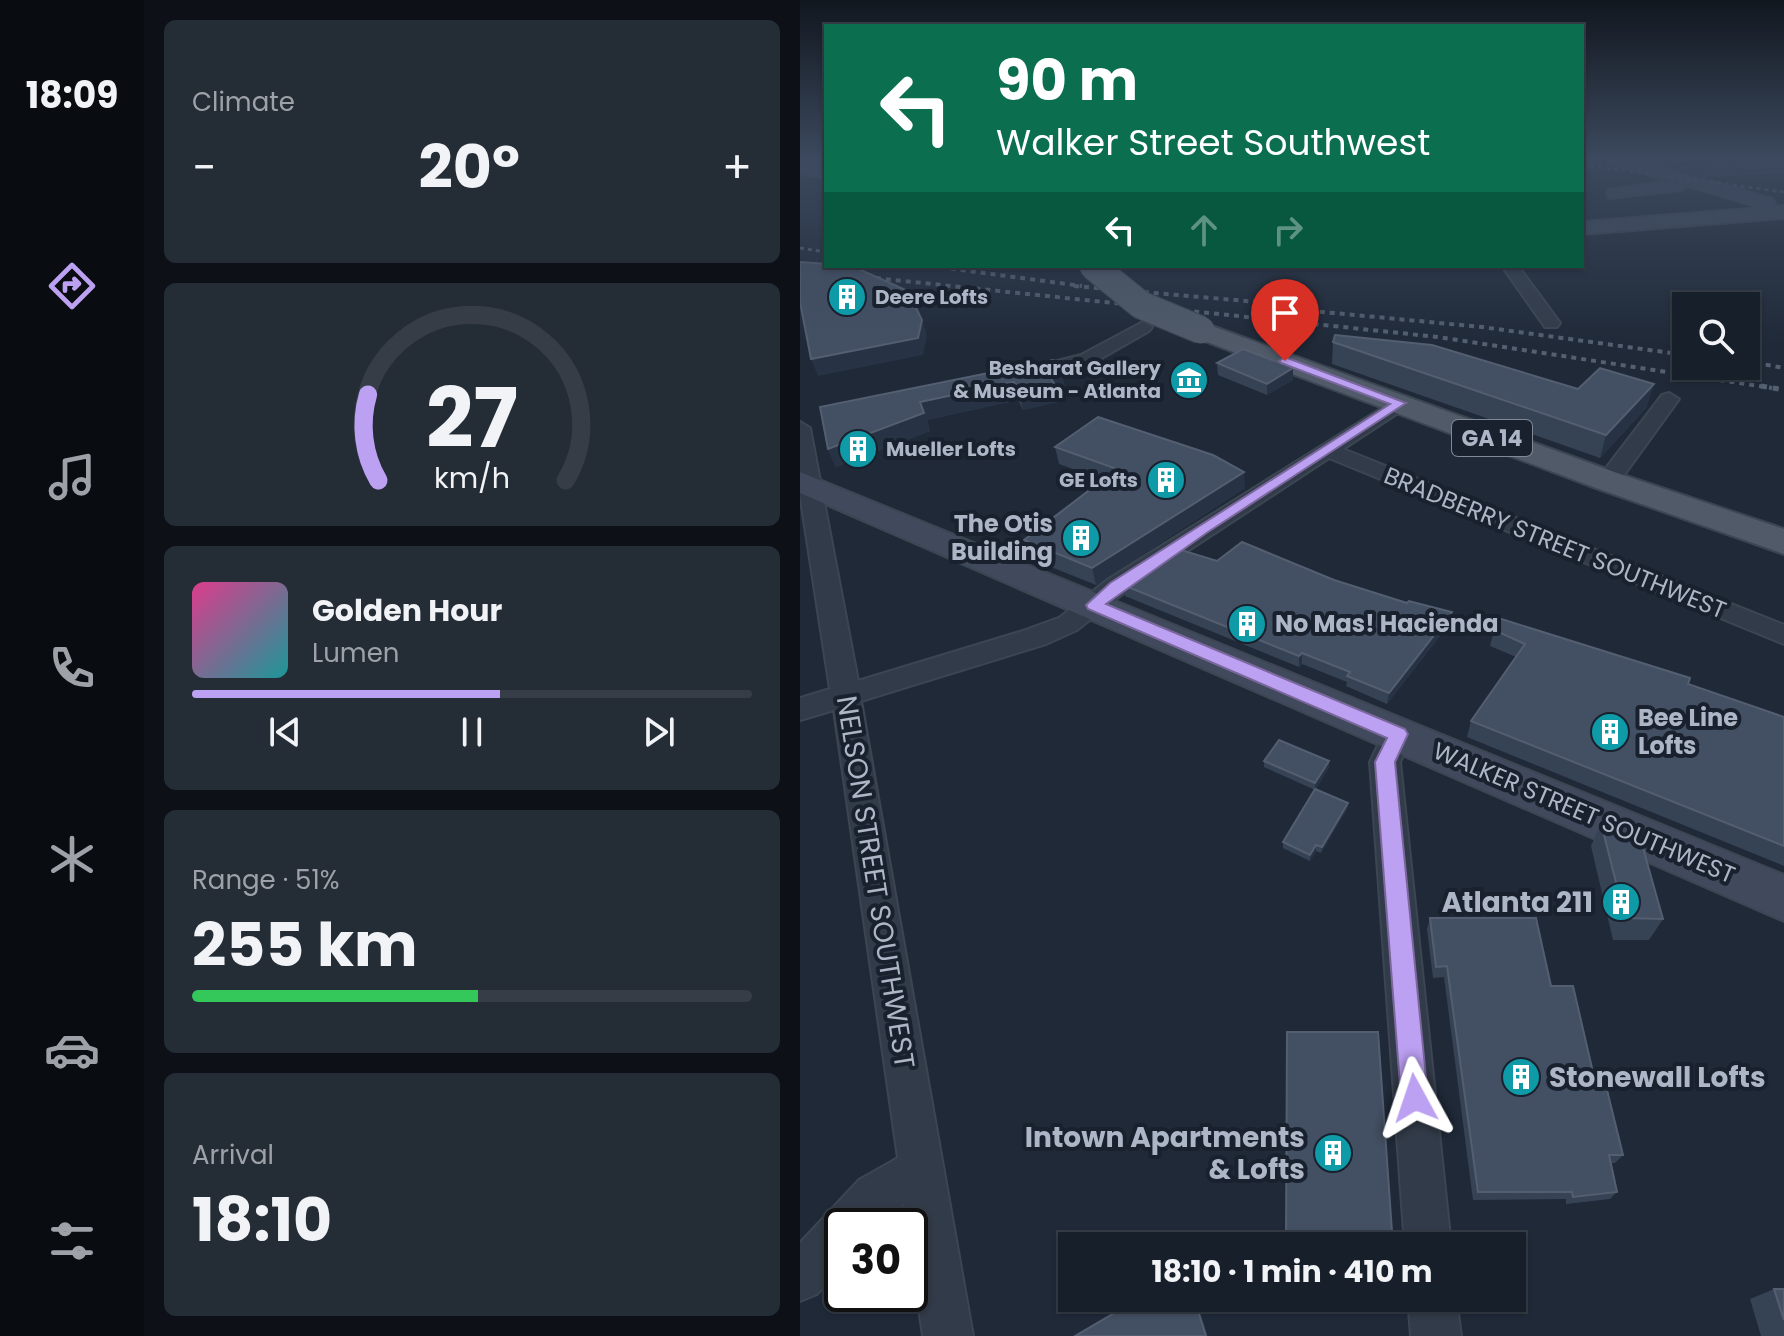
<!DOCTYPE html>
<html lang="en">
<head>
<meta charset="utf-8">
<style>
	body { margin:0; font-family:Poppins,sans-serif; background:#242c36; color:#f1f3f6; height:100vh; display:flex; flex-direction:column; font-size:30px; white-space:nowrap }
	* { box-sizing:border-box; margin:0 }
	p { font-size:26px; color:#9ea2a8 }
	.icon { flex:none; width:44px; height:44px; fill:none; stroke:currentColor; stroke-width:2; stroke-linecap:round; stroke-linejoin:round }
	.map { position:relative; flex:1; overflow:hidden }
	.sheet { display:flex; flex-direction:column; gap:20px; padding:20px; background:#0d1117; width:656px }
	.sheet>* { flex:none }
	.banner { position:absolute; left:24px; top:24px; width:760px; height:244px; border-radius:0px; box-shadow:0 2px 6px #0004,0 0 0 2px #363d47; background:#0b6e4f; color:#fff; overflow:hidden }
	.tools { position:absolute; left:872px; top:292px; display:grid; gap:16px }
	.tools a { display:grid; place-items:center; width:88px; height:88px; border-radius:0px; background:#171f2a; box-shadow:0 2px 6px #0004,0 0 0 2px #363d47; font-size:40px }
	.speed { position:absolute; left:24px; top:1208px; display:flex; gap:16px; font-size:40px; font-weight:700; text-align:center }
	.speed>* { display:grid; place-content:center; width:104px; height:104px; border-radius:50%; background:#171f2a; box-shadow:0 2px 6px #0004,0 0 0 2px #363d47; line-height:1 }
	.speed .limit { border:4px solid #111; border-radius:12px; background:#fff; color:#111 }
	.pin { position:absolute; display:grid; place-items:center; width:68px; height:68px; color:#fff; margin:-82px -34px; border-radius:50% 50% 50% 0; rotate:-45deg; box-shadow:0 0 8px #0007 }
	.pin .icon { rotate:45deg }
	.me { position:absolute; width:88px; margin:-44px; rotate:355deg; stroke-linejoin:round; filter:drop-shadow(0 0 6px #0008) }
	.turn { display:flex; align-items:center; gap:28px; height:168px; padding:0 40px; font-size:36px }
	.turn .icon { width:104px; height:104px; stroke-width:2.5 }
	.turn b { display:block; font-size:56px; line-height:68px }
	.lanes { display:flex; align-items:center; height:76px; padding:0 40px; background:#0003; justify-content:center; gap:40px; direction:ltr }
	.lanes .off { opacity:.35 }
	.big { font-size:60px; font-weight:700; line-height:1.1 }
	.sheet .card { flex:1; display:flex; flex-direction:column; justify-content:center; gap:12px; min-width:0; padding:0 28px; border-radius:12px; background:#242c36 }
	.sheet .dial { align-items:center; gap:0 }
	.dial svg { height:208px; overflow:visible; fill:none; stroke:#363d47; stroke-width:7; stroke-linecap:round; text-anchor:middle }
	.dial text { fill:#f1f3f6; stroke:none }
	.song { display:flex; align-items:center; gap:24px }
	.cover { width:96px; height:96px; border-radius:12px; background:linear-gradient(135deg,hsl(330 70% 55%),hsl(180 70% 35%)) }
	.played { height:8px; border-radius:4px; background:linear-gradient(90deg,#bca0f2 55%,#363d47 55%) }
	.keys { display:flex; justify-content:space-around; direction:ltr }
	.heat { display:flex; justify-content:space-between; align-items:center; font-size:44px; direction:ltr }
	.charge { height:12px; border-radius:6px; background:linear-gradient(90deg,#34c759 51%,#363d47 0) }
	.trip { position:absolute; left:258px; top:1232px; width:468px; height:80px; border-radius:0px; background:#171f2a; box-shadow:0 2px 6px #0004,0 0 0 2px #363d47; font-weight:700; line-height:80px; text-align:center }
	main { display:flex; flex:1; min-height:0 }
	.tab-bar { display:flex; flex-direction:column; width:144px; justify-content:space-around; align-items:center; background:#090c11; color:#9ea2a8 }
	.tab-bar .icon { width:56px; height:56px }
	.tab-bar .active { color:#bca0f2 }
	.tab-bar b { font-size:36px; color:#f1f3f6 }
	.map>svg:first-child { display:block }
</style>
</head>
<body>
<main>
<nav class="tab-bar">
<b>18:09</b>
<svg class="icon active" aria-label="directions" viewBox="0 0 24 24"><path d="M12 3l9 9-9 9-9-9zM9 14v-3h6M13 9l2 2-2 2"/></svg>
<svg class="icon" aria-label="music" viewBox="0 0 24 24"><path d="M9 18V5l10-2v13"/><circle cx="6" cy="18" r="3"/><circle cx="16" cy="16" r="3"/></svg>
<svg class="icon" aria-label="phone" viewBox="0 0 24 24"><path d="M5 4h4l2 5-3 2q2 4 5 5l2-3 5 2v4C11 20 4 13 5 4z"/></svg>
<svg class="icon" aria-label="climate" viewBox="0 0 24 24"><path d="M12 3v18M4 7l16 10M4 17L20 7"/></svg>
<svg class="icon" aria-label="car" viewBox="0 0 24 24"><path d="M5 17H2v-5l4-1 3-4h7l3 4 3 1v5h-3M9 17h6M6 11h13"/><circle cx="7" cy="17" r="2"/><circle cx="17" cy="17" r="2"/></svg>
<svg class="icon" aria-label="filters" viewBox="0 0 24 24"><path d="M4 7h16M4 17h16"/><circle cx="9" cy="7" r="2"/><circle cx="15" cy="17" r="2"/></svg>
</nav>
<section class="sheet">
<div class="card"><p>Climate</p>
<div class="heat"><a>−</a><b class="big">20°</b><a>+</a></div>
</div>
<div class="card dial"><svg viewBox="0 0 100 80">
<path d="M14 69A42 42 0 1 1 86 69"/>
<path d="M14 69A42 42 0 0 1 10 36" stroke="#bca0f2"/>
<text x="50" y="56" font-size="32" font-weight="700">27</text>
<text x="50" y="72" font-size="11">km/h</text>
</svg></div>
<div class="card">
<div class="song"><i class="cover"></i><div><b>Golden Hour</b><p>Lumen</p></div></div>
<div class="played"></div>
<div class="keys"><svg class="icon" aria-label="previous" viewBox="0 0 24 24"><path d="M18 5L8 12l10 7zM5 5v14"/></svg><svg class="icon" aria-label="pause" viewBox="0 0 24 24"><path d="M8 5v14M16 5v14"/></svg><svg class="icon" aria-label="next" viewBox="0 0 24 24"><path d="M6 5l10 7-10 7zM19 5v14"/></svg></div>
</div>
<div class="card"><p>Range · 51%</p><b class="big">255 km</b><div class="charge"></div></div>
<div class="card"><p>Arrival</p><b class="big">18:10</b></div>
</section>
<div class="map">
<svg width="984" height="1336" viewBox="0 0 984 1336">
	<rect width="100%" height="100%" fill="#1f2938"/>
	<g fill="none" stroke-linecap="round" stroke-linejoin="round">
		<g stroke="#3c4552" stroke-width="4">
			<g id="street">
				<path d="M984,163v8l-116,6 -6,-4 6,-4z"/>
				<path d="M702,266h16l42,57 -3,4h-12z"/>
				<path d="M343,322l9,5 -3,4 -56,32 -73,19 -9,-6 2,-4 68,-17z"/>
				<path d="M869,393l10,6 -63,87h-16l-3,-5 3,-5 62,-81z"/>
				<path d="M600,397l7,2 3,4 -3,4 -64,42 441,176v19l-455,-186 -204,134 -48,38 -31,14 -185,57 112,635h-50l-19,-132 -13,8 -13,14h-36v40l-25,28 -17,7v-58l59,-63 39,-22 -64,-448 -34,10v-22l30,-9 -30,-195v-72l10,6 48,253 168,-51 33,-12 48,-38z"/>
				<path d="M598,722l11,4 4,8 -13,28 51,484h-46l-35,-484 17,-36z"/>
				<path d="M608,1298h48l5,38h-50z"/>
			</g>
		</g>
		<g stroke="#3c4552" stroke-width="4">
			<g id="secondary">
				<path d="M806,159h28l138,40 3,4 -4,4 13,-1v12l-202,16v-12l180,-14 -73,-22 -8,4 -72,8 -2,-4 2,-4 62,-9 -62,-18z"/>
				<path d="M0,163l26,5v10l-26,-5z"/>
				<path d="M0,472l984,403v46l-984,-428z"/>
			</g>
		</g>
		<g stroke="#3c4552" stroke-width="4">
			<path id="primary" d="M401,322l419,152 164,55v25l-188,-66 -405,-152 -4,-6 4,-6z"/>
		</g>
		<use href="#street" fill="#323b49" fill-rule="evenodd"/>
		<use href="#secondary" fill="#404a5c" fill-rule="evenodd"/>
		<use href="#primary" fill="#505a69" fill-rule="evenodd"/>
		<g stroke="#545f70" stroke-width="3" stroke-dasharray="4 4" stroke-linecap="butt">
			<path d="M782,165l202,27"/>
			<path d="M0,248l26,4"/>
		</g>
		<g stroke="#545f70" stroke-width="4" stroke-dasharray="5 5" stroke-linecap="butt">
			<path d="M131,266l151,20"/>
			<path d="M56,276l582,61 334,51"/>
			<path d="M274,286l207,18"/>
			<path d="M470,307l212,20 204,28"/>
			<path d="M946,361l38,7"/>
		</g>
		<path stroke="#545f70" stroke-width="5" stroke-dasharray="6 6" stroke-linecap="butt" d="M961,386l23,4"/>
		<g stroke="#3c4552" stroke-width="29" stroke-linecap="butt">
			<path id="primary-bridge" d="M293,266l48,39 60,25"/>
		</g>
		<use href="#primary-bridge" stroke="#505a69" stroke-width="27"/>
	</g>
	<g fill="#364355">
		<path d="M870,159h67l-63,3z"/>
		<path d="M533,342l245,47 69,18 -47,51 -268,-94z"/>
		<path d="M253,360l13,32 -9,2 1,8 -35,8 -5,-10 -91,20 3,11 -94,36 -8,-18z"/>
		<path d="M417,363l76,17 -26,15 -49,-20z"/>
		<path d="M255,447l190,41 -149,97 -67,-27 -5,-18 79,-60 -44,-16z"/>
		<path d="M534,580l116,43 -63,81 -41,-18 1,-4 -45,-18 -3,3 -174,-71 -2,-11z"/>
		<path d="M694,630l194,54 96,33v149l-317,-129 4,-16 45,-64 -26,-11z"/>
		<path d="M464,761l65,6 -13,22 32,14 -1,6 -26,44 -5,-2 -6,10 -27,-13v-6l32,-52 -51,-23z"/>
		<path d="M801,823l62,96 -14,21h-36l-22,-94z"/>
		<path d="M630,918l121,68 44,95 28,74 -8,8h-4l6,29 -7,7 -44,5v-5l-93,1 -29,-223 -11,1 -6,-49z"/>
		<path d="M974,1289h10v47h-23l-11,-37z"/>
	</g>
	<g fill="#273345">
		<path d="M122,320l5,16 -4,19 -105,21 -7,-17z"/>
		<path d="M493,368v12l-26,15v-11z"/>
		<path d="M262,374l4,18 -9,2 1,8 -35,8 -4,-18 31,-15z"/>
		<path d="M214,382l4,18 -91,20 3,11 -94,36 -8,-18 92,-47z"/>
		<path d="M854,384l-7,23 -47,51 6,-23z"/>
		<path d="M444,472l1,16 -149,97 -4,-17z"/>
		<path d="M652,612l-2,11 -63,81 2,-11z"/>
		<path d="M502,653v11l-3,3v-11z"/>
		<path d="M529,761v6l-14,23v-7z"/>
		<path d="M548,803l-1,6 -26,44 1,-6z"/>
		<path d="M516,845v6l-6,10v-6z"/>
		<path d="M346,1298l10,11 5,17 -10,-13z"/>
		<path d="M394,1298h1l3,6 10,32h-2z"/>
	</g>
	<g fill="#434f62" stroke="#535f71" stroke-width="2">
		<path d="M0,262l26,2v2h26l56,25 14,29 -4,18 -107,21 -11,-57z"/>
		<path d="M535,335l97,10 146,44 22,-21 54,16 -48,51 -273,-93z"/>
		<path d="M443,349l50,19 -26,16 -50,-21z"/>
		<path d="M253,360l9,14 -12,3 5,8 -36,7 -5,-10 -94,20 4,11 -96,36 -8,-42z"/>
		<path d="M298,417l115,38 31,17 -152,96 -68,-28 93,-71 -62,-22z"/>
		<path d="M442,542l92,38 73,23 2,-2 43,11 -63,81 -42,-17 3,-4 -48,-19 -3,3 -176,-71 55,-36 39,12z"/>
		<path d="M698,618l192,60 -2,6 96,33v129l-313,-125 54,-77 -31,-14z"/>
		<path d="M479,740l50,21 -14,22 -51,-22z"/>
		<path d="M515,789l33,14 -26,44 -6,-2 -6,10 -27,-13z"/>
		<path d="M801,823l40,18 22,78 -38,-1z"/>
		<path d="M630,918h106l15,68h22l22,95 10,1 18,73h-14l8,37 -44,5 -1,-5h-94l-31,-226 -11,1z"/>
		<path d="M487,1032h91l15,214h-107z"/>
		<path d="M974,1289h10v31z"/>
		<path d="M340,1298h6l5,15 26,-15h17l12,38h-131z"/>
	</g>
	<linearGradient id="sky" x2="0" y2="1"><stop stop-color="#11171f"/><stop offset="0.46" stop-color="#3c495e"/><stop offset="1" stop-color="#3c495e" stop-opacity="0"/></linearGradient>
	<rect width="984" height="346" fill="url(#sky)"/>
	<path fill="#bca0f2" stroke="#7a689d" stroke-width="2" d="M485,357l121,46 -198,129 -102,72 299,125 3,5 -13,28 33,336 -4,9 -9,4 -10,-4 -4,-9 -26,-336 12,-24 -299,-129 -2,-4 24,-22 280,-179 -109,-41 -2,-2z"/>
	<defs>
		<g id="building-disc" transform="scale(2)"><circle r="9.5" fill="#0f9aa8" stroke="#18212d"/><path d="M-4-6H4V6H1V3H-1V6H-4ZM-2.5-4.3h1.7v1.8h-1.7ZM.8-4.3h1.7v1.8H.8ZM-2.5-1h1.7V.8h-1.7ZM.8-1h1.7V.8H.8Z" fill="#fff"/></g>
		<g id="museum-disc" transform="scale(2)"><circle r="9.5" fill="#0f9aa8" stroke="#18212d"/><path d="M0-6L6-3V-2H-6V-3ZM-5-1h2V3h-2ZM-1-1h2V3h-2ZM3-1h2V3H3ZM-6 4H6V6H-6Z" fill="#fff"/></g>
	</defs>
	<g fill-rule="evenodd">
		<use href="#building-disc" x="47" y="297"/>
		<use href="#museum-disc" x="389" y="380"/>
		<use href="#building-disc" x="58" y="449"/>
		<use href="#building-disc" x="366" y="480"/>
		<use href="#building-disc" x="281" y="538"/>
		<use href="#building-disc" x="447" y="624"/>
		<use href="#building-disc" x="810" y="732"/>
		<use href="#building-disc" x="821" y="902"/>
		<use href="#building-disc" x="721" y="1077"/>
		<use href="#building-disc" x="533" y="1153"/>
	</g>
	<g text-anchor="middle" stroke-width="8" stroke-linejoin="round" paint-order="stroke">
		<g font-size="20" font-weight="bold" fill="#acb6c6" stroke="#18212d" text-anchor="start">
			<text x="75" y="304">Deere Lofts</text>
			<text x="361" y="375" text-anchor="end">Besharat Gallery<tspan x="361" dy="23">&amp; Museum - Atlanta</tspan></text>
			<text x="86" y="456">Mueller Lofts</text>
			<text x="338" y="487" text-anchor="end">GE Lofts</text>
		</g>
		<rect fill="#18212d" stroke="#808998" stroke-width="2" x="652" y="420" width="80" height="36" rx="6"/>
		<g font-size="22" font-weight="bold" fill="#acb6c6">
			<text x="692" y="446">GA 14</text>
		</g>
		<g font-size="24" font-weight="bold" fill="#acb6c6" stroke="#18212d" text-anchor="start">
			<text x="253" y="532" text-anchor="end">The Otis<tspan x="253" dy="28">Building</tspan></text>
			<text x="475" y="632">No Mas! Hacienda</text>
			<text x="838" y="726">Bee Line<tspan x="838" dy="28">Lofts</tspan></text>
		</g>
		<g font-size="24" fill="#acb6c6" stroke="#18212d">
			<text transform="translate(755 543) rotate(22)" y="8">BRADBERRY STREET SOUTHWEST</text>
			<text transform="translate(784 813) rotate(23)" y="8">WALKER STREET SOUTHWEST</text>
		</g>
		<g font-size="28" fill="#acb6c6" stroke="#18212d">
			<text transform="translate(76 882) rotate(81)" y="10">NELSON STREET SOUTHWEST</text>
		</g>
		<g font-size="28" font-weight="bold" fill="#acb6c6" stroke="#18212d" text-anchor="end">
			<text x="793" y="912">Atlanta 211</text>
			<text x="749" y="1087" text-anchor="start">Stonewall Lofts</text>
			<text x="505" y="1147">Intown Apartments<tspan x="505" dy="32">&amp; Lofts</tspan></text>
		</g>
	</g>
</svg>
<div class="tools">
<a><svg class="icon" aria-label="search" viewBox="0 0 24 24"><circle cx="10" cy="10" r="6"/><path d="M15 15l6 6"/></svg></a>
</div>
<div class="speed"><div class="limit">30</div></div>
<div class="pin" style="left:485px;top:361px;background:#d93025"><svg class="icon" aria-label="arrive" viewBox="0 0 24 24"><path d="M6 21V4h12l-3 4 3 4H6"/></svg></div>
<svg class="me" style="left:615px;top:1098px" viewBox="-20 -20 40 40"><path d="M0-17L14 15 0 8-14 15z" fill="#bca0f2" stroke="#fff" stroke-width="4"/></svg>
<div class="trip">18:10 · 1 min · 410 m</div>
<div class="banner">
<div class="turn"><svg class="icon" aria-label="left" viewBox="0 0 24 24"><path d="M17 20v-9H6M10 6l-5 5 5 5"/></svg><div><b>90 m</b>Walker Street Southwest</div></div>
<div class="lanes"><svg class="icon" aria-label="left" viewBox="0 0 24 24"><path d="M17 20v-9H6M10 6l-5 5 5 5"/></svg><svg class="icon off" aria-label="ahead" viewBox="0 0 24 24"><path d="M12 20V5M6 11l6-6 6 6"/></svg><svg class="icon off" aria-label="right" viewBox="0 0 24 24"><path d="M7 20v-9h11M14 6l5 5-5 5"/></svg></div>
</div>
</div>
</main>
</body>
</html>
